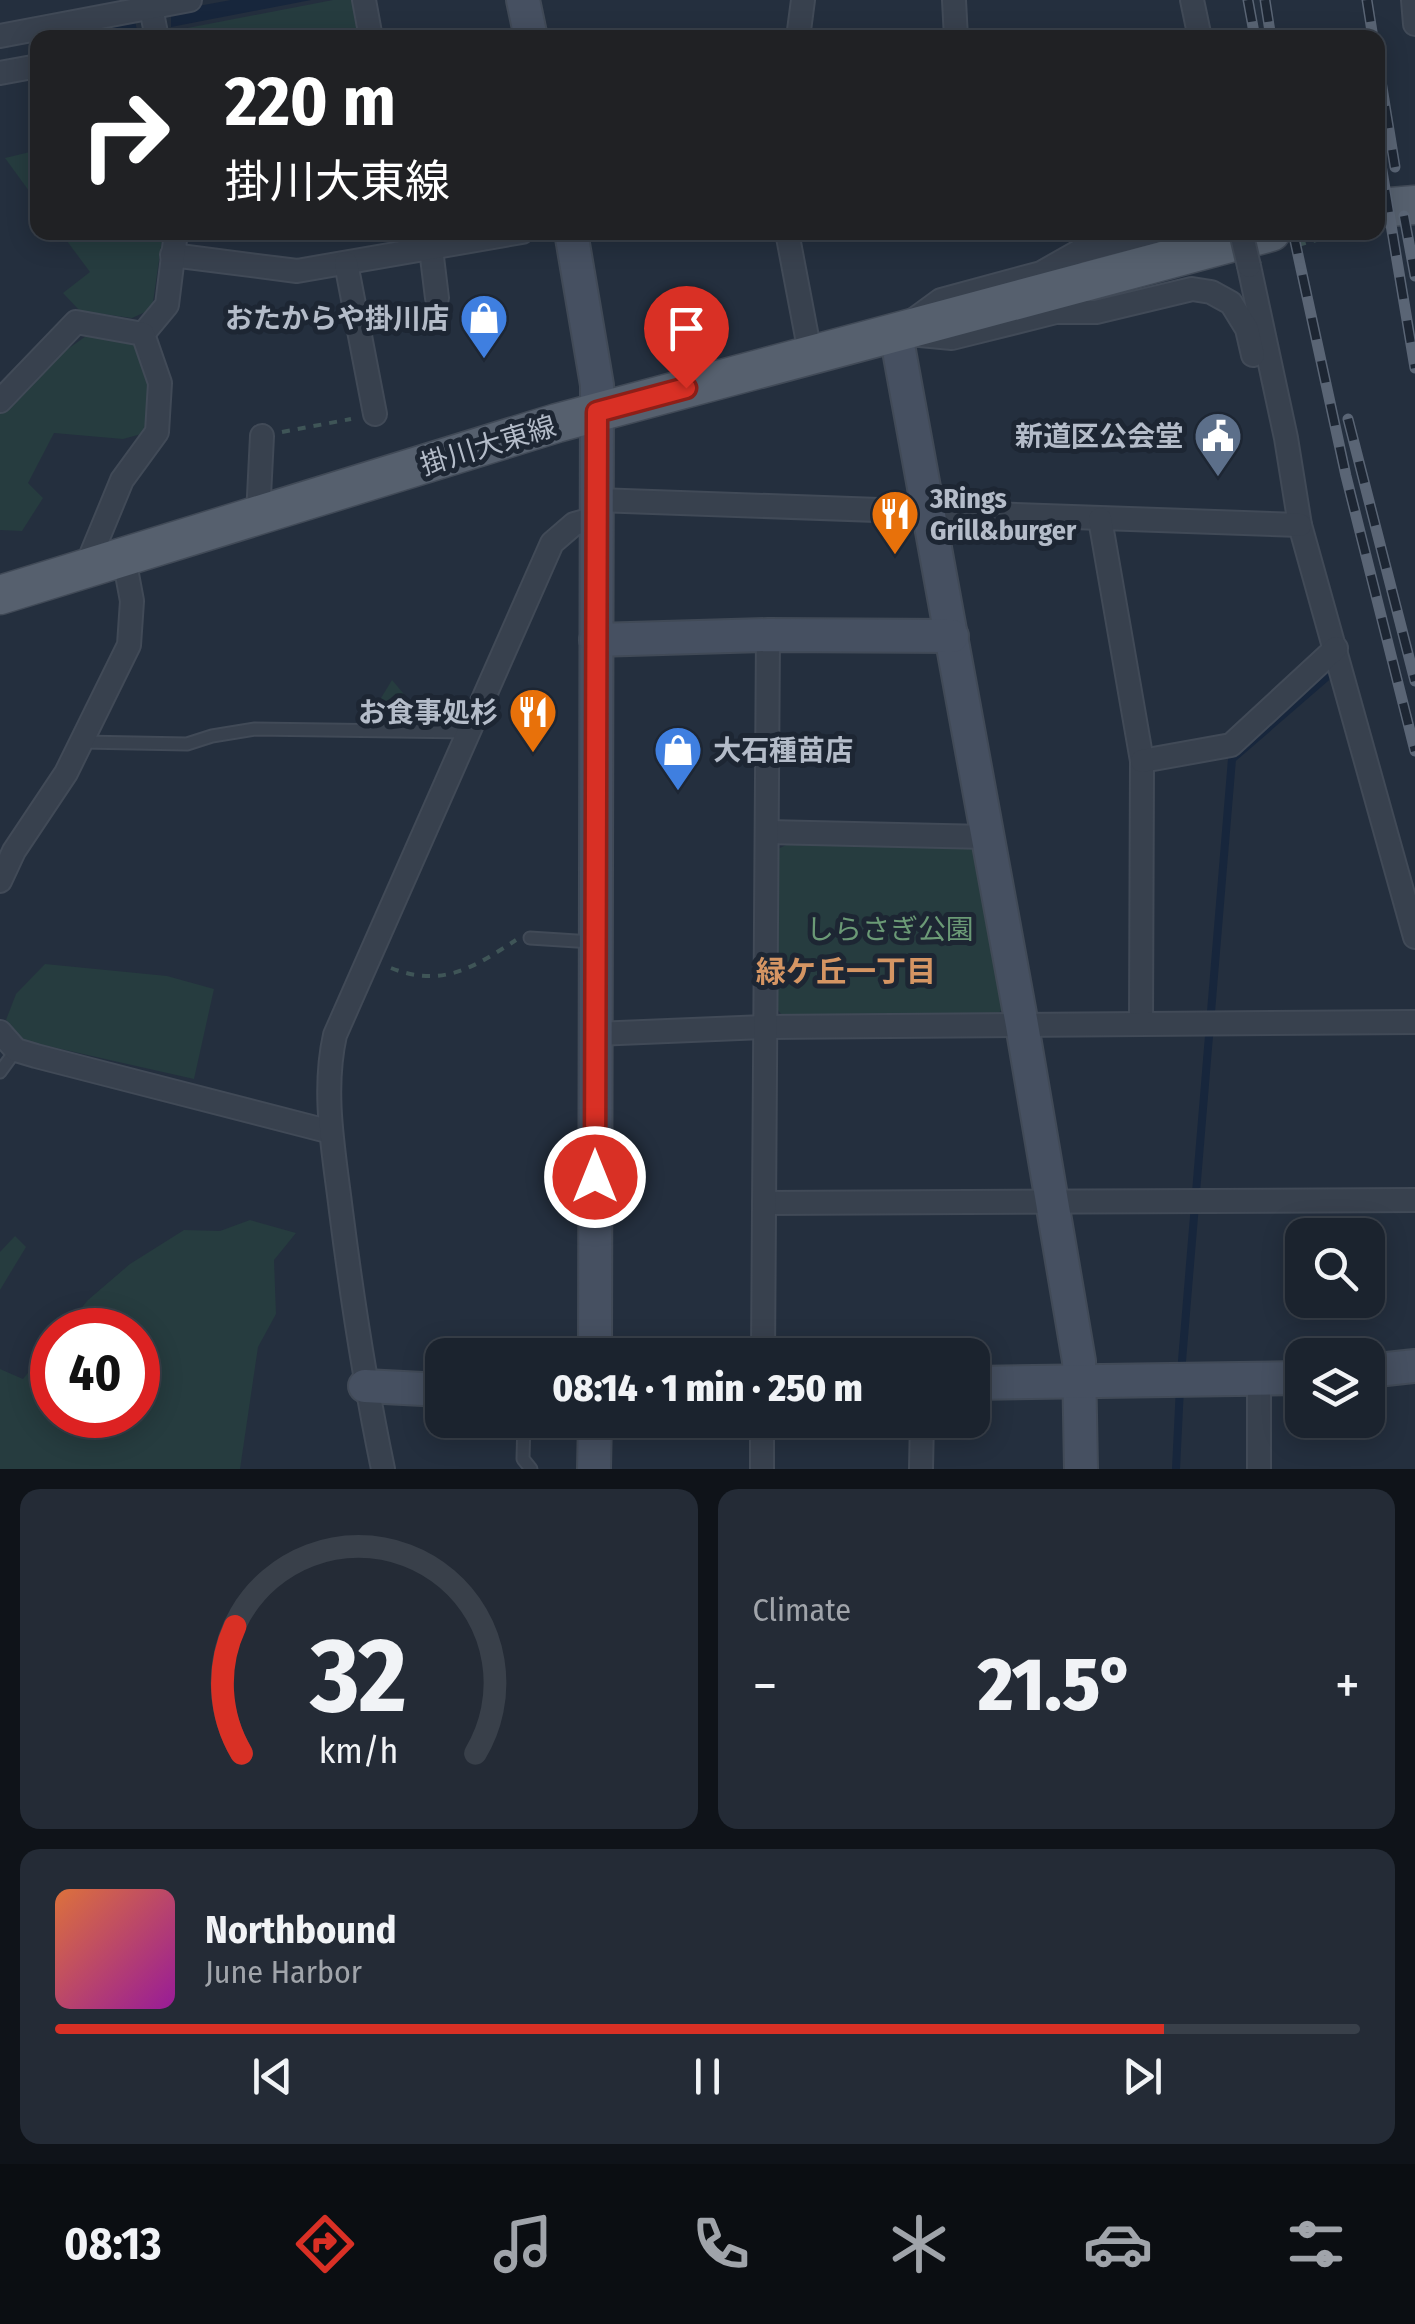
<!DOCTYPE html>
<html lang="en">
<head>
<meta charset="utf-8">
<style>
	body { margin:0; font-family:"Fira Sans Condensed","Noto Sans JP",sans-serif; background:#242b36; color:#f1f3f6; height:100vh; display:flex; flex-direction:column; font-size:38px; white-space:nowrap }
	* { box-sizing:border-box; margin:0 }
	p { font-size:32px; color:#a0a4aa }
	.icon { flex:none; width:55px; height:55px; fill:none; stroke:currentColor; stroke-width:2; stroke-linecap:round; stroke-linejoin:round }
	.map { position:relative; height:1469px; overflow:hidden }
	.sheet { display:flex; flex-direction:column; gap:20px; padding:20px; background:#0f1319; flex:1 }
	.sheet>* { flex:none }
	.banner { position:absolute; left:30px; top:30px; width:1355px; height:210px; border-radius:20px; box-shadow:0 5px 25px #0003,0 0 0 2px #39404a; background:#202124; color:#fff; overflow:hidden }
	.buttons { position:absolute; left:1285px; top:1218px; display:grid; gap:20px }
	.buttons a { display:grid; place-items:center; width:100px; height:100px; border-radius:20px; background:#1b232e; box-shadow:0 5px 25px #0003,0 0 0 2px #39404a; font-size:50px }
	.speed { position:absolute; left:30px; top:1308px; display:flex; gap:20px; font-size:50px; font-weight:700; text-align:center }
	.speed>* { display:grid; place-content:center; width:130px; height:130px; border-radius:50%; background:#1b232e; box-shadow:0 5px 25px #0003,0 0 0 2px #39404a; line-height:1 }
	.speed .limit { border:15px solid #d22; background:#fff; color:#111 }
	.pin { position:absolute; display:grid; place-items:center; width:85px; height:85px; color:#fff; margin:-102px -42px; border-radius:50% 50% 50% 0; rotate:-45deg; box-shadow:0 0 10px #0007 }
	.pin .icon { rotate:45deg }
	.me { position:absolute; width:110px; margin:-55px; rotate:0deg; stroke-linejoin:round; filter:drop-shadow(0 0 8px #0008) }
	.turn { display:flex; align-items:center; gap:35px; height:210px; padding:0 30px; font-size:45px }
	.turn .icon { width:130px; height:130px; stroke-width:2.5 }
	.turn b { display:block; font-size:70px; line-height:85px }
	.big { font-size:75px; font-weight:800; line-height:1.1 }
	.sheet .card { flex:1; display:flex; flex-direction:column; justify-content:center; gap:15px; min-width:0; padding:0 35px; border-radius:20px; background:#242b36 }
	.sheet .dial { align-items:center; gap:0 }
	.dial svg { height:260px; overflow:visible; fill:none; stroke:#39404a; stroke-width:7; stroke-linecap:round; text-anchor:middle }
	.dial text { fill:#f1f3f6; stroke:none }
	.song { display:flex; align-items:center; gap:30px }
	.cover { width:120px; height:120px; border-radius:15px; background:linear-gradient(135deg,hsl(20 70% 55%),hsl(300 70% 35%)) }
	.played { height:10px; border-radius:5px; background:linear-gradient(90deg,#d93025 85%,#39404a 85%) }
	.keys { display:flex; justify-content:space-around; direction:ltr }
	.heat { display:flex; justify-content:space-between; align-items:center; font-size:55px; direction:ltr }
	.sheet .tiles { flex:1; display:grid; gap:20px; grid-template-columns:1fr 1fr }
	.card:last-child { grid-column:span 2 }
	.trip { position:absolute; left:425px; top:1338px; width:565px; height:100px; border-radius:20px; background:#1b232e; box-shadow:0 5px 25px #0003,0 0 0 2px #39404a; font-weight:800; line-height:100px; text-align:center }
	.tabs { display:flex; height:160px; justify-content:space-around; align-items:center; background:#0b0e12; color:#a0a4aa }
	.tabs .icon { width:70px; height:70px }
	.tabs .current { color:#d93025 }
	.tabs b { font-size:45px; color:#f1f3f6 }
	.map>svg:first-child { display:block }
</style>
</head>
<body>
<div class="map">
<svg width="1415" height="1469" viewBox="0 0 1415 1469">
	<rect width="100%" height="100%" fill="#242f3e"/>
	<g fill="#263c3f">
		<path d="M333,0h21l7,37 -193,1 -1,-6z"/>
		<path d="M37,146l1,56h-1l-32,-44 29,-7z"/>
		<path d="M61,233h102l-11,76 -20,9 -52,-7 -17,-18 27,-21z"/>
		<path d="M89,334h54l13,96 -33,9 -69,-6 -26,50 15,15 -21,33 -22,-1v-120l20,-12 28,-35z"/>
		<path d="M392,680l34,40 -59,1z"/>
		<path d="M790,843l177,2 10,6 27,156 -8,9 -214,-1 -6,-7v-158z"/>
		<path d="M45,964l122,12 47,13 -20,90 -173,-39 -15,-20 10,-26z"/>
		<path d="M250,1220l46,13 -22,27 2,54 -18,33 -18,122h-240v-100l23,10 29,-36v72h86v-85h-75l25,-30 42,-36 54,-34 36,1z"/>
		<path d="M15,1236l11,11 -26,43v-38z"/>
	</g>
	<g fill="#17263c">
		<path d="M231,0h80l-140,27v-16z"/>
		<path d="M135,20l3,16 -7,2h-90z"/>
	</g>
	<g fill="none" stroke-linecap="round" stroke-linejoin="round">
		<g stroke="#17263c" stroke-width="8">
			<path d="M1181,1373l51,-614 105,-91"/>
			<path d="M1176,1469l4,-82"/>
		</g>
		<g stroke="#414a57" stroke-width="15">
			<g id="lane">
				<path d="M83,742l104,2 25,-8 43,-7 213,3"/>
				<path d="M530,938l62,4"/>
				<path d="M0,1072l16,-22"/>
				<path d="M524,1420l-1,39 8,10"/>
			</g>
		</g>
		<g stroke="#414a57" stroke-width="26">
			<g id="street">
				<path d="M364,0l7,38"/>
				<path d="M954,0l2,38"/>
				<path d="M1192,0l8,38"/>
				<path d="M1413,0l2,24"/>
				<path d="M151,8l6,30"/>
				<path d="M0,36l190,-36"/>
				<path d="M798,38l5,-38"/>
				<path d="M0,73l38,-7"/>
				<path d="M787,232l23,121"/>
				<path d="M431,249l6,49"/>
				<path d="M172,255l125,16 225,-39"/>
				<path d="M346,263l29,151"/>
				<path d="M1249,266l37,172 14,87 115,412"/>
				<path d="M915,319l26,-19 100,-27 37,-21 76,-20"/>
				<path d="M143,334l24,-29 9,-73"/>
				<path d="M920,335l32,3 104,-26h40l96,-23 19,3 20,11 16,26 6,26"/>
				<path d="M0,401l76,-79 67,12 17,49 -3,49 -35,48 -31,75 4,11"/>
				<path d="M597,500l703,25"/>
				<path d="M258,516l4,-80"/>
				<path d="M1100,519l42,242 -1,263"/>
				<path d="M1142,761l89,-16 105,-97"/>
				<path d="M767,832l220,5"/>
				<path d="M0,881l14,-30 52,-78 63,-128 3,-44 -8,-43"/>
				<path d="M0,1032l16,18 20,6 295,76"/>
				<path d="M595,1034l170,-7 650,-5"/>
				<path d="M764,1203l651,-3"/>
				<path d="M763,1355l5,-720"/>
				<path d="M1259,1380v89"/>
				<path d="M383,1469c-18,-86 -31,-171 -42,-258 -7,-59 -19,-118 -6,-176l217,-492 22,-19 22,-6"/>
				<path d="M762,1469v-49"/>
				<path d="M921,1469l1,-49"/>
			</g>
		</g>
		<g stroke="#414a57" stroke-width="36">
			<g id="secondary">
				<path d="M523,0l8,38"/>
				<path d="M571,232l26,153 -2,970"/>
				<path d="M896,334l126,691 57,336 2,108"/>
				<path d="M596,640l172,-5 184,1"/>
				<path d="M1368,1371l47,-5"/>
				<path d="M972,1383l330,-5"/>
				<path d="M365,1386l77,4"/>
				<path d="M594,1469l1,-49"/>
			</g>
		</g>
		<g stroke="#414a57" stroke-width="41">
			<g id="primary">
				<path d="M1378,208l37,-3"/>
				<path d="M0,595l557,-172 714,-191"/>
			</g>
		</g>
		<g stroke="#3f5557" stroke-width="4" stroke-dasharray="8 8" stroke-linecap="butt">
			<path d="M1298,245l48,-13"/>
			<path d="M282,432l69,-13"/>
			<path d="M391,968c51,20 82,0 125,-28"/>
		</g>
		<use href="#lane" stroke="#38414e" stroke-width="11"/>
		<use href="#street" stroke="#38414e" stroke-width="22"/>
		<use href="#secondary" stroke="#465061" stroke-width="32"/>
		<use href="#primary" stroke="#56606e" stroke-width="38"/>
		<g stroke="#5a6575" stroke-width="11">
			<g id="rail">
				<path d="M1248,0l7,38"/>
				<path d="M1265,0l6,38"/>
				<path d="M1367,0l6,38"/>
				<path d="M1378,63l17,104"/>
				<path d="M1378,147l37,221"/>
				<path d="M1404,216l11,60"/>
				<path d="M1293,232l53,244 69,275"/>
				<path d="M1348,419l67,262"/>
			</g>
		</g>
		<use href="#rail" stroke="#1d2633" stroke-width="8" stroke-dasharray="22" stroke-linecap="butt"/>
		<g stroke="#414a57" stroke-width="26" stroke-linecap="butt">
			<path id="street-bridge" d="M1241,232l8,34"/>
		</g>
		<use href="#street-bridge" stroke="#38414e" stroke-width="22"/>
	</g>
	<g fill="none" stroke-linecap="round" stroke-linejoin="round">
		<g stroke="#8d1f18" stroke-width="25">
			<path id="route" d="M595,1177l2,-765 89,-24"/>
		</g>
		<use href="#route" stroke="#d93025" stroke-width="18"/>
	</g>
	<defs>
		<g id="shop-pin" transform="scale(2.5)"><path d="M0 17L-7.5 6A9.5 9.5 0 1 1 7.5 6Z" fill="#3f7fe0" stroke="#1d2633"/><path d="M-5-2.5h2.3a2.7 3.5 0 0 1 5.4 0H5L5.5 6h-11ZM-1.5-2.5h3a1.5 2.3 0 0 0-3 0Z" fill="#fff"/></g>
		<g id="civic-pin" transform="scale(2.5)"><path d="M0 17L-7.5 6A9.5 9.5 0 1 1 7.5 6Z" fill="#5c6f8a" stroke="#1d2633"/><path d="M-.6-6.5H3V-4.5H.6V-3L4-1V1h2V6H-6V1h2V-1L-.6-3ZM-1.2 2.5V6h2.4V2.5Z" fill="#fff"/></g>
		<g id="restaurant-pin" transform="scale(2.5)"><path d="M0 17L-7.5 6A9.5 9.5 0 1 1 7.5 6Z" fill="#e8710a" stroke="#1d2633"/><path d="M-5-6h1v4h1v-4h1v4h1v-4h1v5L-1.5 .5V6h-2V.5L-5-1ZM5-6V6H3V1.5H1.5Q1.5-4 5-6Z" fill="#fff"/></g>
	</defs>
	<g fill-rule="evenodd">
		<use href="#shop-pin" x="484" y="318"/>
		<use href="#civic-pin" x="1218" y="436"/>
		<use href="#restaurant-pin" x="895" y="514"/>
		<use href="#restaurant-pin" x="533" y="712"/>
		<use href="#shop-pin" x="678" y="750"/>
	</g>
	<g text-anchor="middle" stroke-width="10" stroke-linejoin="round" paint-order="stroke">
		<g font-size="28" font-weight="bold" fill="#b4bcc9" stroke="#1d2633" text-anchor="end">
			<text x="449" y="328">おたからや掛川店</text>
			<text x="1183" y="446">新道区公会堂</text>
			<text x="930" y="508" text-anchor="start">3Rings<tspan x="930" dy="32">Grill&amp;burger</tspan></text>
			<text x="498" y="722">お食事処杉</text>
			<text x="713" y="760" text-anchor="start">大石種苗店</text>
		</g>
		<g font-size="28" fill="#b4bcc9" stroke="#1d2633">
			<text transform="translate(488 445) rotate(-17)" y="10">掛川大東線</text>
		</g>
		<g font-size="28" fill="#6b9a76" stroke="#1d2633">
			<text x="890" y="939">しらさぎ公園</text>
		</g>
		<g font-size="30" font-weight="bold" fill="#d59563" stroke="#1d2633">
			<text x="846" y="982">緑ケ丘一丁目</text>
		</g>
	</g>
</svg>
<div class="buttons">
<a><svg class="icon" aria-label="search" viewBox="0 0 24 24"><circle cx="10" cy="10" r="6"/><path d="M15 15l6 6"/></svg></a>
<a><svg class="icon" aria-label="layers" viewBox="0 0 24 24"><path d="M12 4l9 5-9 5-9-5zM3 14l9 5 9-5"/></svg></a>
</div>
<div class="speed"><div class="limit">40</div></div>
<div class="pin" style="left:686px;top:388px;background:#d93025"><svg class="icon" aria-label="arrive" viewBox="0 0 24 24"><path d="M6 21V4h12l-3 4 3 4H6"/></svg></div>
<svg class="me" style="left:595px;top:1177px" viewBox="-20 -20 40 40"><circle r="17" fill="#d93025" stroke="#fff" stroke-width="3"/><path d="M0-11L8 9 0 5-8 9z" fill="#fff"/></svg>
<div class="trip">08:14 · 1 min · 250 m</div>
<div class="banner">
<div class="turn"><svg class="icon" aria-label="right" viewBox="0 0 24 24"><path d="M7 20v-9h11M14 6l5 5-5 5"/></svg><div><b>220 m</b>掛川大東線</div></div>
</div>
</div>
<section class="sheet">
<div class="tiles">
<div class="card dial"><svg viewBox="0 0 100 80">
<path d="M14 69A42 42 0 1 1 86 69"/>
<path d="M14 69A42 42 0 0 1 12 30" stroke="#d93025"/>
<text x="50" y="56" font-size="32" font-weight="700">32</text>
<text x="50" y="72" font-size="11">km/h</text>
</svg></div>
<div class="card"><p>Climate</p>
<div class="heat"><a>−</a><b class="big">21.5°</b><a>+</a></div>
</div>
<div class="card">
<div class="song"><i class="cover"></i><div><b>Northbound</b><p>June Harbor</p></div></div>
<div class="played"></div>
<div class="keys"><svg class="icon" aria-label="previous" viewBox="0 0 24 24"><path d="M18 5L8 12l10 7zM5 5v14"/></svg><svg class="icon" aria-label="pause" viewBox="0 0 24 24"><path d="M8 5v14M16 5v14"/></svg><svg class="icon" aria-label="next" viewBox="0 0 24 24"><path d="M6 5l10 7-10 7zM19 5v14"/></svg></div>
</div>
</div>
</section>
<nav class="tabs">
<b>08:13</b>
<svg class="icon current" aria-label="directions" viewBox="0 0 24 24"><path d="M12 3l9 9-9 9-9-9zM9 14v-3h6M13 9l2 2-2 2"/></svg>
<svg class="icon" aria-label="music" viewBox="0 0 24 24"><path d="M9 18V5l10-2v13"/><circle cx="6" cy="18" r="3"/><circle cx="16" cy="16" r="3"/></svg>
<svg class="icon" aria-label="phone" viewBox="0 0 24 24"><path d="M5 4h4l2 5-3 2q2 4 5 5l2-3 5 2v4C11 20 4 13 5 4z"/></svg>
<svg class="icon" aria-label="climate" viewBox="0 0 24 24"><path d="M12 3v18M4 7l16 10M4 17L20 7"/></svg>
<svg class="icon" aria-label="car" viewBox="0 0 24 24"><path d="M5 17H2v-5l4-1 3-4h7l3 4 3 1v5h-3M9 17h6M6 11h13"/><circle cx="7" cy="17" r="2"/><circle cx="17" cy="17" r="2"/></svg>
<svg class="icon" aria-label="filters" viewBox="0 0 24 24"><path d="M4 7h16M4 17h16"/><circle cx="9" cy="7" r="2"/><circle cx="15" cy="17" r="2"/></svg>
</nav>
</body>
</html>
